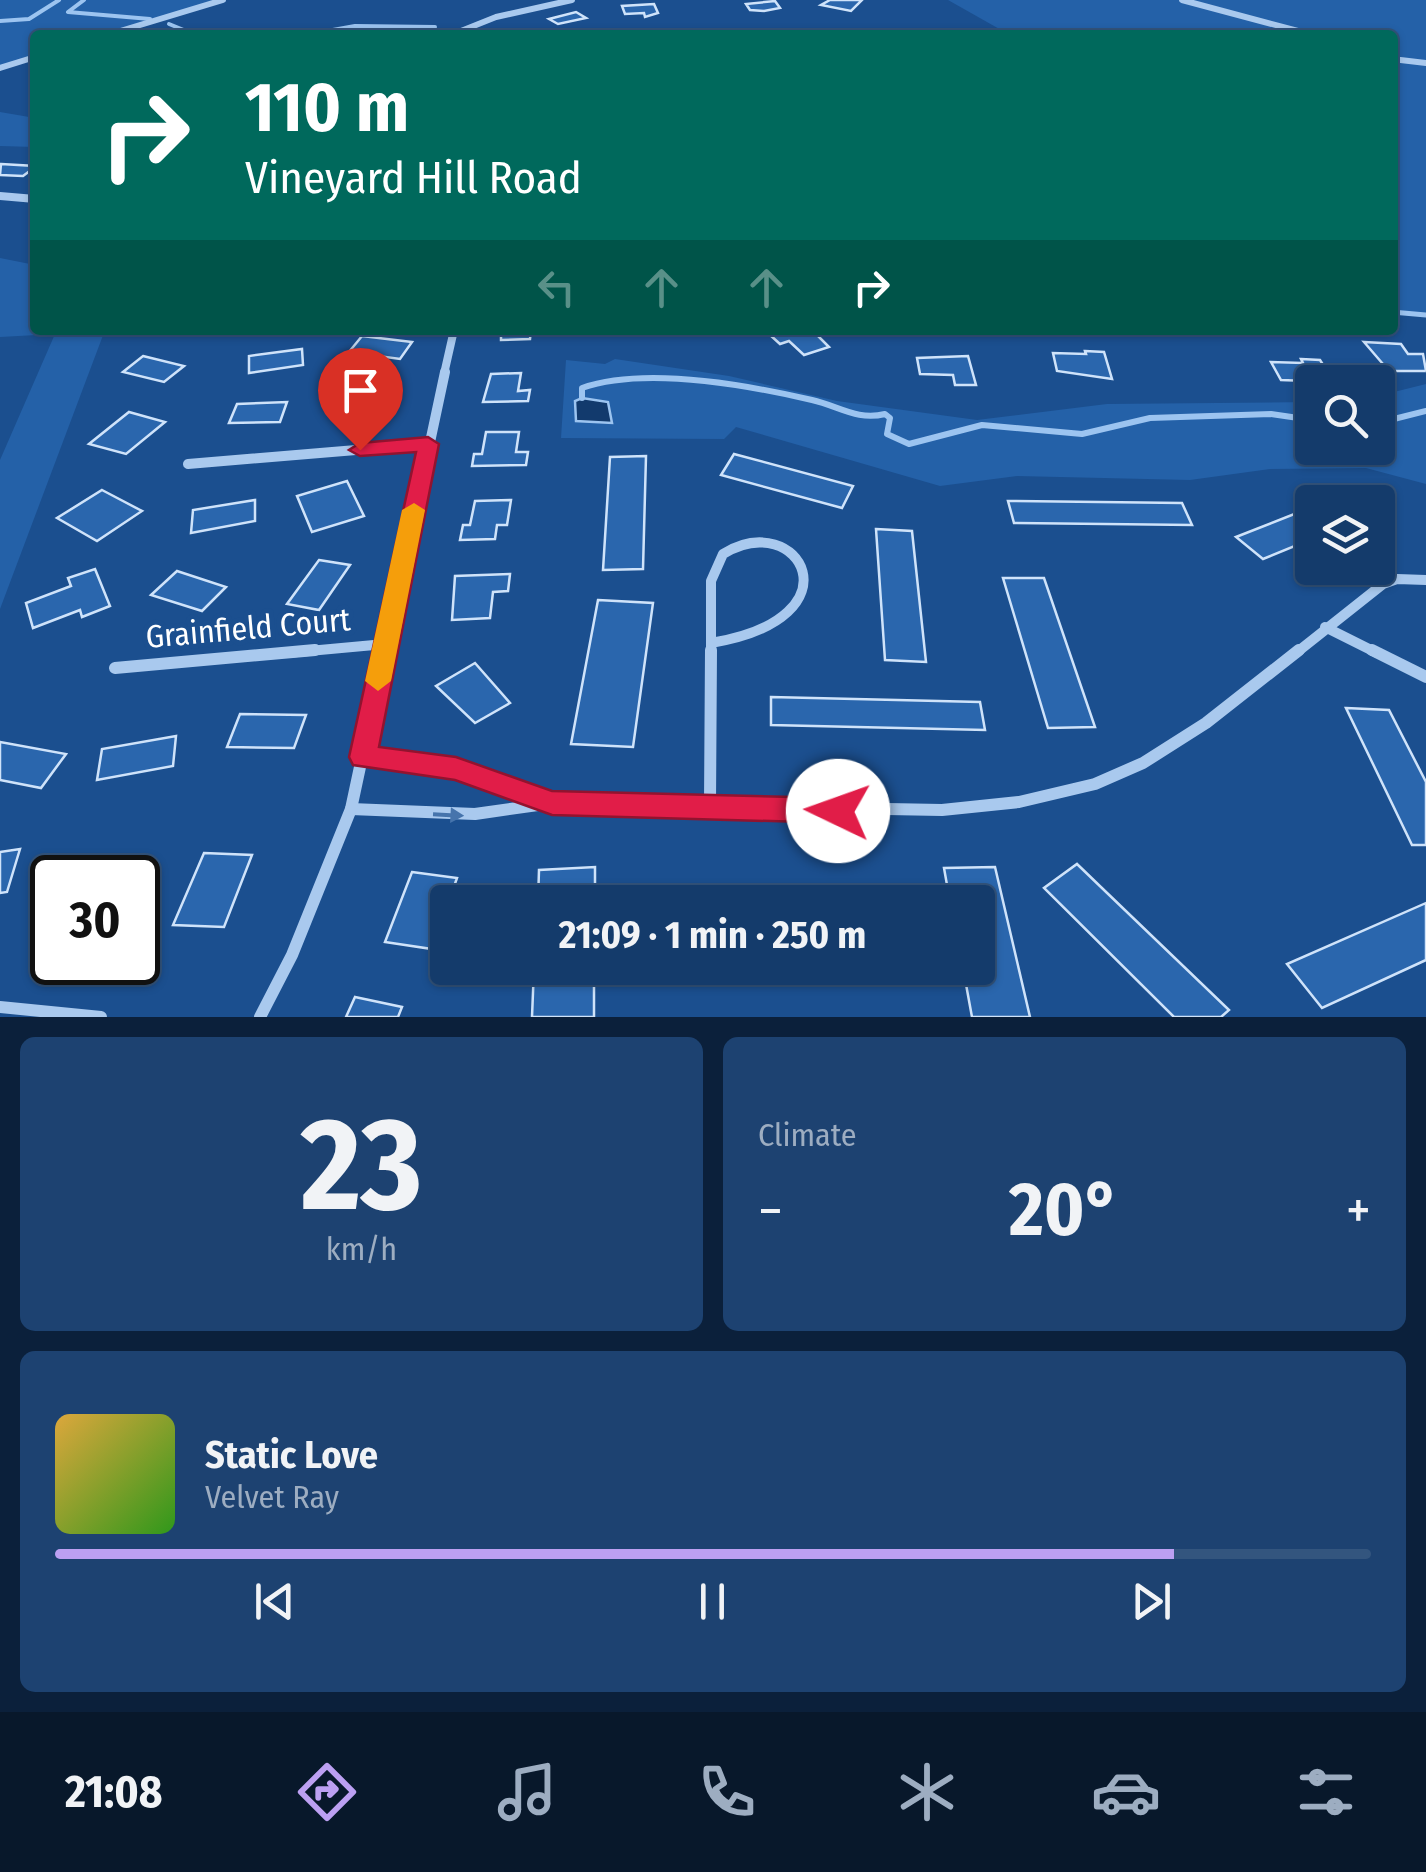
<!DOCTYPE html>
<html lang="en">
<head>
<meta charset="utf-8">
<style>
	body { margin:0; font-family:"Fira Sans Condensed",sans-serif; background:#1d4271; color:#f1f3f6; height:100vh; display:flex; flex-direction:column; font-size:38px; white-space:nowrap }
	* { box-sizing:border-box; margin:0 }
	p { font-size:32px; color:#9dadc1 }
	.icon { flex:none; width:55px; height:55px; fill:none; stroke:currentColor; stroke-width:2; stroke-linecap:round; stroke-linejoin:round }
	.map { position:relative; height:1017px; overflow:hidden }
	.panel { display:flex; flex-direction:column; gap:20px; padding:20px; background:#0b203b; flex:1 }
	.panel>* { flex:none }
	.hud { position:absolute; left:30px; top:30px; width:1368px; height:305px; border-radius:10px; box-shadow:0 2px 8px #0004,0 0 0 2px #33557e; background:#00695c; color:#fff; overflow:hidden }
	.buttons { position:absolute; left:1295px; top:365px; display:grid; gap:20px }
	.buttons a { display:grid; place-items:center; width:100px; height:100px; border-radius:10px; background:#143b6b; box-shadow:0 2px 8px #0004,0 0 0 2px #33557e; font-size:50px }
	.speed { position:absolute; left:30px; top:855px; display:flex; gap:20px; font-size:50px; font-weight:700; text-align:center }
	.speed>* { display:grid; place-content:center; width:130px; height:130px; border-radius:50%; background:#143b6b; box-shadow:0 2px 8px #0004,0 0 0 2px #33557e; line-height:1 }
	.speed .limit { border:5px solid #111; border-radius:15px; background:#fff; color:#111 }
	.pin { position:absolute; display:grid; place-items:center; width:85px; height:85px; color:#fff; margin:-102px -42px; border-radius:50% 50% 50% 0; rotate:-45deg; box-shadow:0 0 10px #0007 }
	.pin .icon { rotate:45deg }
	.me { position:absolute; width:110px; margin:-55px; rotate:273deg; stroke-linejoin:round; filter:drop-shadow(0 0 8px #0008) }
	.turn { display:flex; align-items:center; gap:35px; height:210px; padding:0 50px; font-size:45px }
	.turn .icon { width:130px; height:130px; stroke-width:2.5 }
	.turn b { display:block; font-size:70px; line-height:85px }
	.lanes { display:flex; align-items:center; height:95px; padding:0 50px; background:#0003; justify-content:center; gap:50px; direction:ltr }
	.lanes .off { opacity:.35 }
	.big { font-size:75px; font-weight:700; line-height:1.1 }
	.panel .card { flex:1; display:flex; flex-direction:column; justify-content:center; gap:15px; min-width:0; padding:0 35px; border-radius:15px; background:#1d4271 }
	.panel .dial { align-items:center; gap:0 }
	.dial b { font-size:130px; line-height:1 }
	.song { display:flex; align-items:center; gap:30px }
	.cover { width:120px; height:120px; border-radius:15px; background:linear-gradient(135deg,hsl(40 70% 55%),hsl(110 70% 35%)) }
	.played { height:10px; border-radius:5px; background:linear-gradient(90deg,#bca0f2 85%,#33557e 85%) }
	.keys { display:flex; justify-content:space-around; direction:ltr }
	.heat { display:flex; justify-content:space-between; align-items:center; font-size:55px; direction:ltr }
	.panel .tiles { flex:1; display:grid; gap:20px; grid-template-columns:1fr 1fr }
	.card:last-child { grid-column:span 2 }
	.trip { position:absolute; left:430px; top:885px; width:565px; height:100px; border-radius:10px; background:#143b6b; box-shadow:0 2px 8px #0004,0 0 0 2px #33557e; font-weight:700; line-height:100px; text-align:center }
	.dock { display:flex; height:160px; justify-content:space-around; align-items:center; background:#08182b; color:#9dadc1 }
	.dock .icon { width:70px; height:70px }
	.dock .on { color:#bca0f2 }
	.dock b { font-size:45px; color:#f1f3f6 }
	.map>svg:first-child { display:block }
</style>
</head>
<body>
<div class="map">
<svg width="1426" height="1017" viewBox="0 0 1426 1017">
	<rect width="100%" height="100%" fill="#1b4f8f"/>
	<g fill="#2461a8">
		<path d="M0,0h219l-116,35h-68v21l-35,11z"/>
		<path d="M948,0h478v317l-33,-8 -1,-274h-382z"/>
		<path d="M0,112l35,6v29l-35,-1z"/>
		<path d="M0,258l35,7v65h70l-105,279v-149l55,-126 -55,3z"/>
		<path d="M615,359l114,17 108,25 140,19 130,-16 205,-2v46h66v-52l48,-12v100l-60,-16 -96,1 -80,11 -173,-4 -77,10 -204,-59 -12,12 -163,-1 5,-78 39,4z"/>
	</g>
	<path fill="#123a6d" stroke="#9cc4f0" stroke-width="2.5" d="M582,398l26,4 4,21 -36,-2 -1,-20z"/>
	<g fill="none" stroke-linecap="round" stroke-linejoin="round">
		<g stroke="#9cc4f0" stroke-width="4">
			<path d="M84,0l-16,12 82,7"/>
			<path d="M0,21l29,-2 30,-19"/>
			<path d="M169,24l27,11"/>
			<path d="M305,35l50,-9 80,1"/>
		</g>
		<path stroke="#9cc4f0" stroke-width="5" d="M1392,312l34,3"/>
		<g stroke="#9cc4f0" stroke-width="6">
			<path d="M582,398v-10c63,-22 165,-3 230,12 27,6 45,21 73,14l5,4 -3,16 22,10 73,-19 100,9 68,-16 121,-4 41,6"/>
			<path d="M1378,423l48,-12"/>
		</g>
	</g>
	<g fill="#2a66ad" stroke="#cfe3fa" stroke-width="2.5">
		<path d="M830,0h32l-11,11 -30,-6z"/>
		<path d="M775,1l5,7 -16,3 -14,-1 -4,-6z"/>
		<path d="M654,4l4,9 -13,4 -1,-4 -19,1 -3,-8z"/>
		<path d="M576,12l10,6 -28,6 -9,-5z"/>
		<path d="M1,164l34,2v1l-12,9 -23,-1z"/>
		<path d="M501,330h30l-1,9 -29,1z"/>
		<path d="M782,330h35l-3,2 15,15 -25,8 -15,-14 -9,3 -11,-10z"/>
		<path d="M362,336l50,6 -12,17 -51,-7z"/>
		<path d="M1364,342l37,2 7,10h15l3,17h-37z"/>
		<path d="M302,349l1,16 -54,8v-17z"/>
		<path d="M1085,351l19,1 8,27 -55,-8 -4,-18 33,1z"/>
		<path d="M143,356l41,10 -20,16 -41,-10z"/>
		<path d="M968,356l8,29h-21l-2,-10 -33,-1 -3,-16z"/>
		<path d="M1301,359l19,1 14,22 -53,-2 -10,-18 32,1z"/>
		<path d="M521,373l-3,18 12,-1 -2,11 -45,1 8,-28z"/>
		<path d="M385,389l11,14 -53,18 -10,-15z"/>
		<path d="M287,402l-7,20 -51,1 8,-19z"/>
		<path d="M129,412l36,10 -39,32 -37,-10z"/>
		<path d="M486,432h33l-3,20h12l-2,13 -54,1 2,-12h8z"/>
		<path d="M734,454l119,32 -11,22 -121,-33z"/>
		<path d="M646,456l-3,113 -40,1 7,-113z"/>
		<path d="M347,481l17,35 -52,16 -15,-36z"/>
		<path d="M1366,486l28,20 -16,7v-11h-53z"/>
		<path d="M102,490l40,21 -45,30 -40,-23z"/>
		<path d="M255,500v21l-64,12 2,-23z"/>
		<path d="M511,500l-4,25h-10l-2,14 -35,1 3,-15h7l5,-24z"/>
		<path d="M1008,501l174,2 10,22 -178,-2z"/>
		<path d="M1312,507v32l-49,20 -27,-22z"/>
		<path d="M876,529l36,2 14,131 -41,-2z"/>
		<path d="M319,560l31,5 -31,45 -32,-6z"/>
		<path d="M95,569l15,37 -28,11 -2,-7 -47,18 -7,-25 45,-17 -3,-8z"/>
		<path d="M177,571l49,16 -24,24 -51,-16z"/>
		<path d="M510,574l-2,17 -15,1 -3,26 -38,2 3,-44z"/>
		<path d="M1003,578h41l51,149 -47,1z"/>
		<path d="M598,600l55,3 -20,144 -62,-3z"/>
		<path d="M475,663l35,40 -35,20 -39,-37z"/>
		<path d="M771,697l209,5 5,28 -214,-5z"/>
		<path d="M1346,708l43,2 37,72v63h-14z"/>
		<path d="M240,714l66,1 -12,33 -67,-1z"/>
		<path d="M176,736l-3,30 -76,14 5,-31z"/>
		<path d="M0,742l66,12 -25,34 -41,-8z"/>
		<path d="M20,849l-13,43 -7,1v-41z"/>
		<path d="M204,853l48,2 -28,72 -51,-2z"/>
		<path d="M1077,864l27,26 125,120 -8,7h-47l-130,-129z"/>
		<path d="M67,866l72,5 -4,7h-74z"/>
		<path d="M595,867v35h-57l1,-32z"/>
		<path d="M995,867l35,150h-58l-9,-49h15v-66h-28l-6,-34z"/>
		<path d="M412,872l45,6 -25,71 -47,-7z"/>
		<path d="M1426,903v57l-104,48 -35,-44z"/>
		<path d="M534,968h60v49h-62z"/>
		<path d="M355,997l47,10 -4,10h-52z"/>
	</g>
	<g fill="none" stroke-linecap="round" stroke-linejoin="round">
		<g stroke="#a9c9ee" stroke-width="6">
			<path d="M1182,0l131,35"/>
			<path d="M107,35l116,-35"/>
			<path d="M451,35l45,-18 76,-17"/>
			<path d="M1392,59l34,4"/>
			<path d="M0,68l35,-11"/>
		</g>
		<g stroke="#a9c9ee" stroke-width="8">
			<path d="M0,196l35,3"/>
			<path d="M444,374l10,-44"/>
		</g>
		<g stroke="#a9c9ee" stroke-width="10">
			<path d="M188,464l240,-20"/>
			<path d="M1325,627l52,26"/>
			<path d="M287,653l98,-9"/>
			<path d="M385,653l60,-281"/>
			<path d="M711,653v-72l12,-27c76,-47 140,64 -12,89"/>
			<path d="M1296,653l87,-69 14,-5 29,1"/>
		</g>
		<g stroke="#a9c9ee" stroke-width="12">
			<path d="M1372,650l54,27"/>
			<path d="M115,668l200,-18"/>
			<path d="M363,757l93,11 95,35"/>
			<path d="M710,804l1,-154"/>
			<path d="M351,809l124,5 77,-11 390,7 77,-8 76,-18 48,-21 63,-40 93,-73"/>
			<path d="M0,1007l101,10"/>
			<path d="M260,1017l32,-62 59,-146 34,-159"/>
		</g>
	</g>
	<defs><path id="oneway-solid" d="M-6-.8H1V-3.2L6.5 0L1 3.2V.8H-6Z" transform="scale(2.5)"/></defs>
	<use fill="#4674ac" href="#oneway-solid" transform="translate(448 815) rotate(3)"/>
	<path fill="#e11d48" stroke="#92132f" stroke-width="2.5" d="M428,437l11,7 -60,303 77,10 96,34 286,7 10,4 5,9 -5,9 -10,3 -286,-8 -97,-35 -102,-15 -4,-8 67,-305 -56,4 -11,-6 11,-7z"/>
	<path fill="#f59e0b" d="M414,503l11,7 -34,171 -13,10 -13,-10 37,-171z"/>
	<g text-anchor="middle" stroke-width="10" stroke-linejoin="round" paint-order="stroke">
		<g font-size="32" fill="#fff" stroke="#1b4f8f">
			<text transform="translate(248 628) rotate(-5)" y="11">Grainfield Court</text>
		</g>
	</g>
</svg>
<div class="buttons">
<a><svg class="icon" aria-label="search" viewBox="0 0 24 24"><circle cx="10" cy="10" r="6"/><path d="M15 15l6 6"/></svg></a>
<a><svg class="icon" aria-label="layers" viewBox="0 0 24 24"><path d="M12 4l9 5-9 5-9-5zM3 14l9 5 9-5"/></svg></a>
</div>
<div class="speed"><div class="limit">30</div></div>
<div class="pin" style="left:360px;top:450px;background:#d93025"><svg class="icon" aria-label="arrive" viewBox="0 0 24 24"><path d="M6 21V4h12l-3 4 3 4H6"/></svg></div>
<svg class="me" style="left:838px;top:811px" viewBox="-20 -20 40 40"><circle r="19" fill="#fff"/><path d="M0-13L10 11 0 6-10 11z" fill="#e11d48"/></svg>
<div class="trip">21:09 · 1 min · 250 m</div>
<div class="hud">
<div class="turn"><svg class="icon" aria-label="right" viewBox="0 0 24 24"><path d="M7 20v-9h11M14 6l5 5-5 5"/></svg><div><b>110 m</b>Vineyard Hill Road</div></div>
<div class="lanes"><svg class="icon off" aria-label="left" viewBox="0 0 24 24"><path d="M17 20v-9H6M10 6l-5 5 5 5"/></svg><svg class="icon off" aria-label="ahead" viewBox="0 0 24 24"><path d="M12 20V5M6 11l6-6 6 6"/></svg><svg class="icon off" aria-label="ahead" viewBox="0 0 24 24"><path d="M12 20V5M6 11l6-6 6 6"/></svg><svg class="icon" aria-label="right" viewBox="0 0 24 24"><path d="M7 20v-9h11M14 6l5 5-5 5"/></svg></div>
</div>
</div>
<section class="panel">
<div class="tiles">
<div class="card dial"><b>23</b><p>km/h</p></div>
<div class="card"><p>Climate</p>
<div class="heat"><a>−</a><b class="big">20°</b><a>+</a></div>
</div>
<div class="card">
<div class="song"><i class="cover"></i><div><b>Static Love</b><p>Velvet Ray</p></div></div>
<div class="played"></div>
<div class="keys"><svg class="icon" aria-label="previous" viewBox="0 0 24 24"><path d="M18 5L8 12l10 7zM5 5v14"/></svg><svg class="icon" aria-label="pause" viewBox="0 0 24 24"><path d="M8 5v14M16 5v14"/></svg><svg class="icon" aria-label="next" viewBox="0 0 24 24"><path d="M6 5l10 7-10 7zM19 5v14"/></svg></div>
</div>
</div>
</section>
<nav class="dock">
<b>21:08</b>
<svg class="icon on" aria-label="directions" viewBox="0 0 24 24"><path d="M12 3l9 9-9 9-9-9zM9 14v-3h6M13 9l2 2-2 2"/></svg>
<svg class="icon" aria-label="music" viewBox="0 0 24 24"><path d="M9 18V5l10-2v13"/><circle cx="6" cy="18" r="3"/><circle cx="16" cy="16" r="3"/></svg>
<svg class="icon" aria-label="phone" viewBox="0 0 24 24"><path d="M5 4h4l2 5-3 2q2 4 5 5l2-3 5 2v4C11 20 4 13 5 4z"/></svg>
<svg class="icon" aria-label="climate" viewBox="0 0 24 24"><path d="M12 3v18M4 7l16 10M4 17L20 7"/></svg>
<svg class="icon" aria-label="car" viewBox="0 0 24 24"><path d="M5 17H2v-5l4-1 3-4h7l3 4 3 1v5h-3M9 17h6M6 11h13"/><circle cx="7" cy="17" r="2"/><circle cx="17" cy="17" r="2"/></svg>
<svg class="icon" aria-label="filters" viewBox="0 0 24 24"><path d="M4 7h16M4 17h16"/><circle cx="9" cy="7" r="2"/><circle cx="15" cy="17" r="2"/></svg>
</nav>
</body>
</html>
